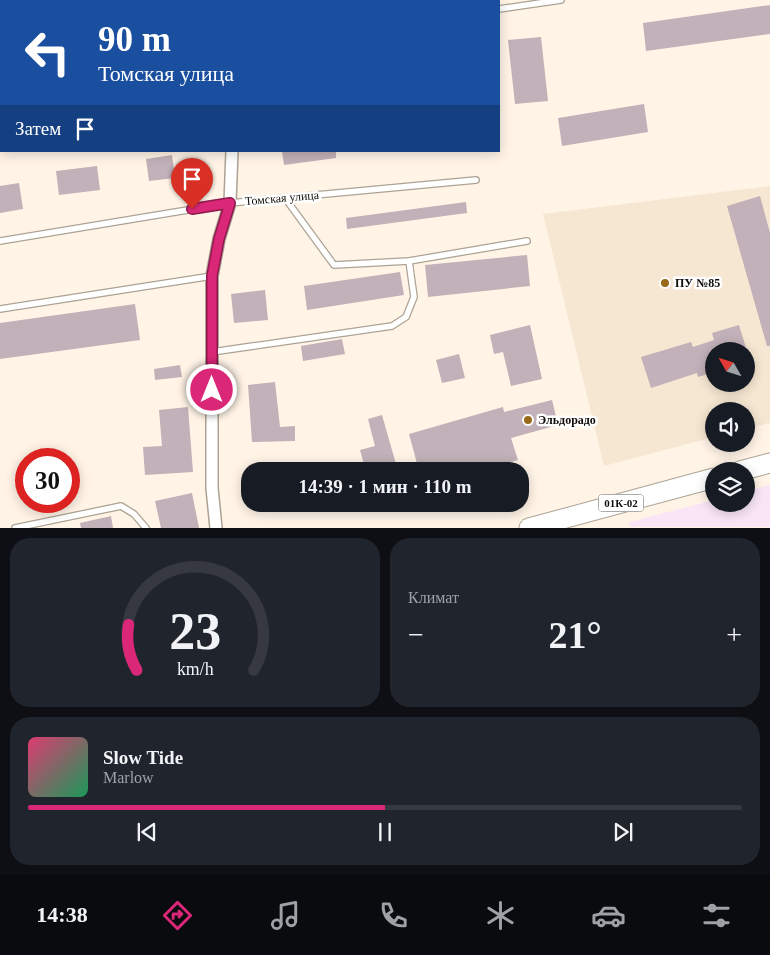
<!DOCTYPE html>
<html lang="ru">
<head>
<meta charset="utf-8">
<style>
	body { margin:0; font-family:Georgia,serif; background:#20242c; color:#f1f3f6; height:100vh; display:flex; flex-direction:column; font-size:19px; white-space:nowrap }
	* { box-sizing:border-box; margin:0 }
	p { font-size:16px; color:#9ea1a6 }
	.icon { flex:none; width:28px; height:28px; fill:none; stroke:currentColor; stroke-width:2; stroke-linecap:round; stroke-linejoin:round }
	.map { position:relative; height:528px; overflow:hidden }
	.panel { display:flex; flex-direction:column; gap:10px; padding:10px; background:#0d0f14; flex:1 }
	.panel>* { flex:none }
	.banner { position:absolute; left:0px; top:0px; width:500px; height:152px; box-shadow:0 2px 12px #0003; background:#1a4fa0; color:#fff; overflow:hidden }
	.needle { width:32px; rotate:309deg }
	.fabs { position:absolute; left:705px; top:342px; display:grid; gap:10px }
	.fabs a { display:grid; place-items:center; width:50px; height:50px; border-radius:50%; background:#171b24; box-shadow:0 2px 12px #0003; font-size:25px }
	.speed { position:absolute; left:15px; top:448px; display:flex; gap:10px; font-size:25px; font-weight:700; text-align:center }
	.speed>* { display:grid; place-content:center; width:65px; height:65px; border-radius:50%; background:#171b24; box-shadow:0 2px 12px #0003; line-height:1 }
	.speed .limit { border:8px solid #d22; background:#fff; color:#111 }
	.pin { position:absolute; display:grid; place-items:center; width:42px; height:42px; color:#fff; margin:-51px -21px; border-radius:50% 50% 50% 0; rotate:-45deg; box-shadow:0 0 5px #0007 }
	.pin .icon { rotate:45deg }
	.me { position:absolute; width:55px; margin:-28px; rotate:0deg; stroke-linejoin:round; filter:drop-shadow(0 0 4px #0008) }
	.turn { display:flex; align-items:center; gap:18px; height:105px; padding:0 15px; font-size:22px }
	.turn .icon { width:65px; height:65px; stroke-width:2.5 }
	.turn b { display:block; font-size:35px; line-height:42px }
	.then { display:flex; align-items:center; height:48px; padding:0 15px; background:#0003; gap:10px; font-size:19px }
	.big { font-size:38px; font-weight:700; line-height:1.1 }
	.panel .card { flex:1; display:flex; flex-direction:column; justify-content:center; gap:8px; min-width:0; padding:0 18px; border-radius:20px; background:#20242c }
	.panel .dial { align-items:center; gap:0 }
	.dial svg { height:130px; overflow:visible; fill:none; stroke:#363941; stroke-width:7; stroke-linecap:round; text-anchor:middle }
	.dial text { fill:#f1f3f6; stroke:none }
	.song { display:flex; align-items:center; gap:15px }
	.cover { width:60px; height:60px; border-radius:8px; background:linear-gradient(135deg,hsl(340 70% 55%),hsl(150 70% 35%)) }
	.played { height:5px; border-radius:2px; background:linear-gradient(90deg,#db2777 50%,#363941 50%) }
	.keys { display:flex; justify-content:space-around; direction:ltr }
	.heat { display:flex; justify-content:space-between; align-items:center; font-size:28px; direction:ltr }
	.panel .tiles { flex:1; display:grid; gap:10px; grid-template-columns:1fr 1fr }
	.card:last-child { grid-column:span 2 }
	.trip { position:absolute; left:241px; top:462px; width:288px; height:50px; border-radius:20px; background:#171b24; box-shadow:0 2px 12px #0003; font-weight:700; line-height:50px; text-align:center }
	.tab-bar { display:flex; height:80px; justify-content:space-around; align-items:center; background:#090b0e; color:#9ea1a6 }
	.tab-bar .icon { width:35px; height:35px }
	.tab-bar .selected { color:#db2777 }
	.tab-bar b { font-size:22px; color:#f1f3f6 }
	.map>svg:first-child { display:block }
</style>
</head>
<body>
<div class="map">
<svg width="770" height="528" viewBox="0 0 770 528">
	<rect width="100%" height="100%" fill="#fff4e6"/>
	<path fill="#f9e5f5" d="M770,485v42h-140l-1,-5 85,-22v4h32v-13z"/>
	<path fill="#f6e7d2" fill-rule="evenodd" d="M770,186v237l-24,6v-18h-32v26l-110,29 -61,-252zM714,351h32v33h-32z"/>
	<g fill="#c2b1b8">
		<path d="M770,5v29l-124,17 -3,-28z"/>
		<path d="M541,37l7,64 -33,3 -7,-64z"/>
		<path d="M644,104l4,28 -86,14 -4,-28z"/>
		<path d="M282,151h54v7l-52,7z"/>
		<path d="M172,155l3,23 -26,3 -3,-22z"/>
		<path d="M97,166l3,24 -41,5 -3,-24z"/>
		<path d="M19,183l4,26 -23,4v-27z"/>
		<path d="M760,196l10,37v113h-3l-40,-140z"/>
		<path d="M466,202l1,11 -120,16 -1,-11z"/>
		<path d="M527,255l3,31 -102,11 -3,-32z"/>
		<path d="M400,272l4,23 -97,15 -3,-24z"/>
		<path d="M265,290l3,30 -34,3 -3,-29z"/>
		<path d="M135,304l5,36 -140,19v-36z"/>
		<path d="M530,325l12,54 -31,7 -8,-34 -9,2 -4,-19z"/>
		<path d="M739,325l8,26h-33v21l-16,5 -1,-4 -46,15 -10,-31 50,-15 2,5 21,-7 -2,-7z"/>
		<path d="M342,339l3,15 -42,7 -2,-15z"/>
		<path d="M459,354l6,24 -23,5 -6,-23z"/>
		<path d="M180,365l2,12 -27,3 -1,-11z"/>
		<path d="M275,382l5,45 15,-1v15l-43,1 -4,-57z"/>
		<path d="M552,400l6,25 -47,13 7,22 -38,11h-61l-10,-37 94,-27 1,5z"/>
		<path d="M188,407l5,65 -48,3 -2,-28 19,-1 -3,-36z"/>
		<path d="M382,415l16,56h-32l-6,-21 15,-4 -7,-27z"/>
		<path d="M192,493l7,35h-38l-6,-27z"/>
		<path d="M111,516l2,12h-32l-1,-5z"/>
	</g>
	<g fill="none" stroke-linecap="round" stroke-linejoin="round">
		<g stroke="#aca395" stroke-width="8">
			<g id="lane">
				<path d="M499,9l62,-9"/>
				<path d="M0,83h1"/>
				<path d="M285,198l49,67 75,-4 118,-20"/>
				<path d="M0,241l230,-38 246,-23"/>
				<path d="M0,309l212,-33"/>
				<path d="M212,352l180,-26 14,-9 8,-20 -5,-36"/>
				<path d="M15,528l106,-22 13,8 12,14"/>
			</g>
		</g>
		<g stroke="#aca395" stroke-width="14">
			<g id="street">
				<path d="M221,0v1"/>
				<path d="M216,528l-4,-40v-212l7,-37 11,-36 2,-52"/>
			</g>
		</g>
		<g stroke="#aca395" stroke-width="21">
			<g id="primary">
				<path d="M740,471l30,-8"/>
				<path d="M529,528l185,-50"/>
			</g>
		</g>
		<use href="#lane" stroke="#fff" stroke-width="5.5"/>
		<use href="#street" stroke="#fff" stroke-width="11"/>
		<use href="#primary" stroke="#fff" stroke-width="19"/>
	</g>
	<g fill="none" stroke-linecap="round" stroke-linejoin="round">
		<g stroke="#8e194d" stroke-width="12">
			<path id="route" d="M192,209l38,-6 -11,36 -7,37v114"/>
		</g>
		<use href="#route" stroke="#db2777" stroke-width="9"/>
	</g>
	<g fill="#976b19" stroke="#fff" stroke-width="2">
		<circle cx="665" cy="283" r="5"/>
		<circle cx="528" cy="420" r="5"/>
	</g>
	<g text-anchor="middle" stroke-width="5" stroke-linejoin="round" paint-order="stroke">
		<rect fill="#fff" stroke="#585652" stroke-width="1" x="598.5" y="494.5" width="45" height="17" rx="4"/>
		<g font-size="11" font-weight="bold" fill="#100d08">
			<text x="621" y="507">01К-02</text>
		</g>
		<g font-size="12" fill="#100d08" stroke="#fff">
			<text transform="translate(282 198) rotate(-5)" y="4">Томская улица</text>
		</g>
		<g font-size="12" font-weight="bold" fill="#100d08" stroke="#fff" text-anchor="start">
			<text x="675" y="287">ПУ №85</text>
			<text x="538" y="424">Эльдорадо</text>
		</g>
	</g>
</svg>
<div class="fabs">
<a><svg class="needle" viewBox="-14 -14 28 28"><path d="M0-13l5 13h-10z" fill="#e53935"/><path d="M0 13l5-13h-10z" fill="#9ea1a6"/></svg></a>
<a><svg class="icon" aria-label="sound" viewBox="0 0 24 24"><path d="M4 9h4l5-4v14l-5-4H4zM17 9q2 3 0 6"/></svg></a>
<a><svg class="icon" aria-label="layers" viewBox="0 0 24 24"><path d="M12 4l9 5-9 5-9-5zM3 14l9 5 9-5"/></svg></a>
</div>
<div class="speed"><div class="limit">30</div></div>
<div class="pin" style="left:192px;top:209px;background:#d93025"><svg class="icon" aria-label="arrive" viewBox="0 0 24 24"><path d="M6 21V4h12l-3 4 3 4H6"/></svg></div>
<svg class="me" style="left:212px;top:390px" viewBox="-20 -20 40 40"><circle r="17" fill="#db2777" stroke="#fff" stroke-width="3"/><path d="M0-11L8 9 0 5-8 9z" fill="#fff"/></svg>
<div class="trip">14:39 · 1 мин · 110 m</div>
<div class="banner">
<div class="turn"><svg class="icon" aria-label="left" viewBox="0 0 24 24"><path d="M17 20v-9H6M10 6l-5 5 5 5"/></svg><div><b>90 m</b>Томская улица</div></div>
<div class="then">Затем<svg class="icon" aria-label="arrive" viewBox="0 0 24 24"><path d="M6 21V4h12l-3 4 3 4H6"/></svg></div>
</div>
</div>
<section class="panel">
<div class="tiles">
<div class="card dial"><svg viewBox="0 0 100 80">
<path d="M14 69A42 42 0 1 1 86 69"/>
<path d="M14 69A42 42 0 0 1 9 41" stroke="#db2777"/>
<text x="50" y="56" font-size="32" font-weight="700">23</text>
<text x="50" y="72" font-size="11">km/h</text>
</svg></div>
<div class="card"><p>Климат</p>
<div class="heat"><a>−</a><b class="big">21°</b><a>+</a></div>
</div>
<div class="card">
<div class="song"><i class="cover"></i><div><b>Slow Tide</b><p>Marlow</p></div></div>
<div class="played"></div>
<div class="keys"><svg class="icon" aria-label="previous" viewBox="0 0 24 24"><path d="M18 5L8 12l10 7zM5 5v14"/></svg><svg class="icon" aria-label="pause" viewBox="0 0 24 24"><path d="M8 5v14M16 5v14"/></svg><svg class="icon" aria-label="next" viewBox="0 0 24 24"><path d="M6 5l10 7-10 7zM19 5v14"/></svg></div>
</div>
</div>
</section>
<nav class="tab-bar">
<b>14:38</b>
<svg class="icon selected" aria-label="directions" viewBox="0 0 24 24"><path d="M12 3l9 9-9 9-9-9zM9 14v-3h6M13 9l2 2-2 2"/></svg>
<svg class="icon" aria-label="music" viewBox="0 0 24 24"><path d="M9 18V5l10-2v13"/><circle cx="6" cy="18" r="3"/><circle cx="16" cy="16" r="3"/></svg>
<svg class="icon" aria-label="phone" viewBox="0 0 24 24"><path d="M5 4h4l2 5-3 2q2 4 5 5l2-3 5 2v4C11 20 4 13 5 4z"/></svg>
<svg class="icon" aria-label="climate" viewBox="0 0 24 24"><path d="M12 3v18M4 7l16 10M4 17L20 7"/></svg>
<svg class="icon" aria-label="car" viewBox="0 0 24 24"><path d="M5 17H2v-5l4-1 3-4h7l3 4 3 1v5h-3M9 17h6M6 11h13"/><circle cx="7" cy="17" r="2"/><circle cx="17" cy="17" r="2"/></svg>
<svg class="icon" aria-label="filters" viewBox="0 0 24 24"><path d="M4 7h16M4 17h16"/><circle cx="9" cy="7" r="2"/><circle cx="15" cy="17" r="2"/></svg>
</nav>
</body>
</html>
